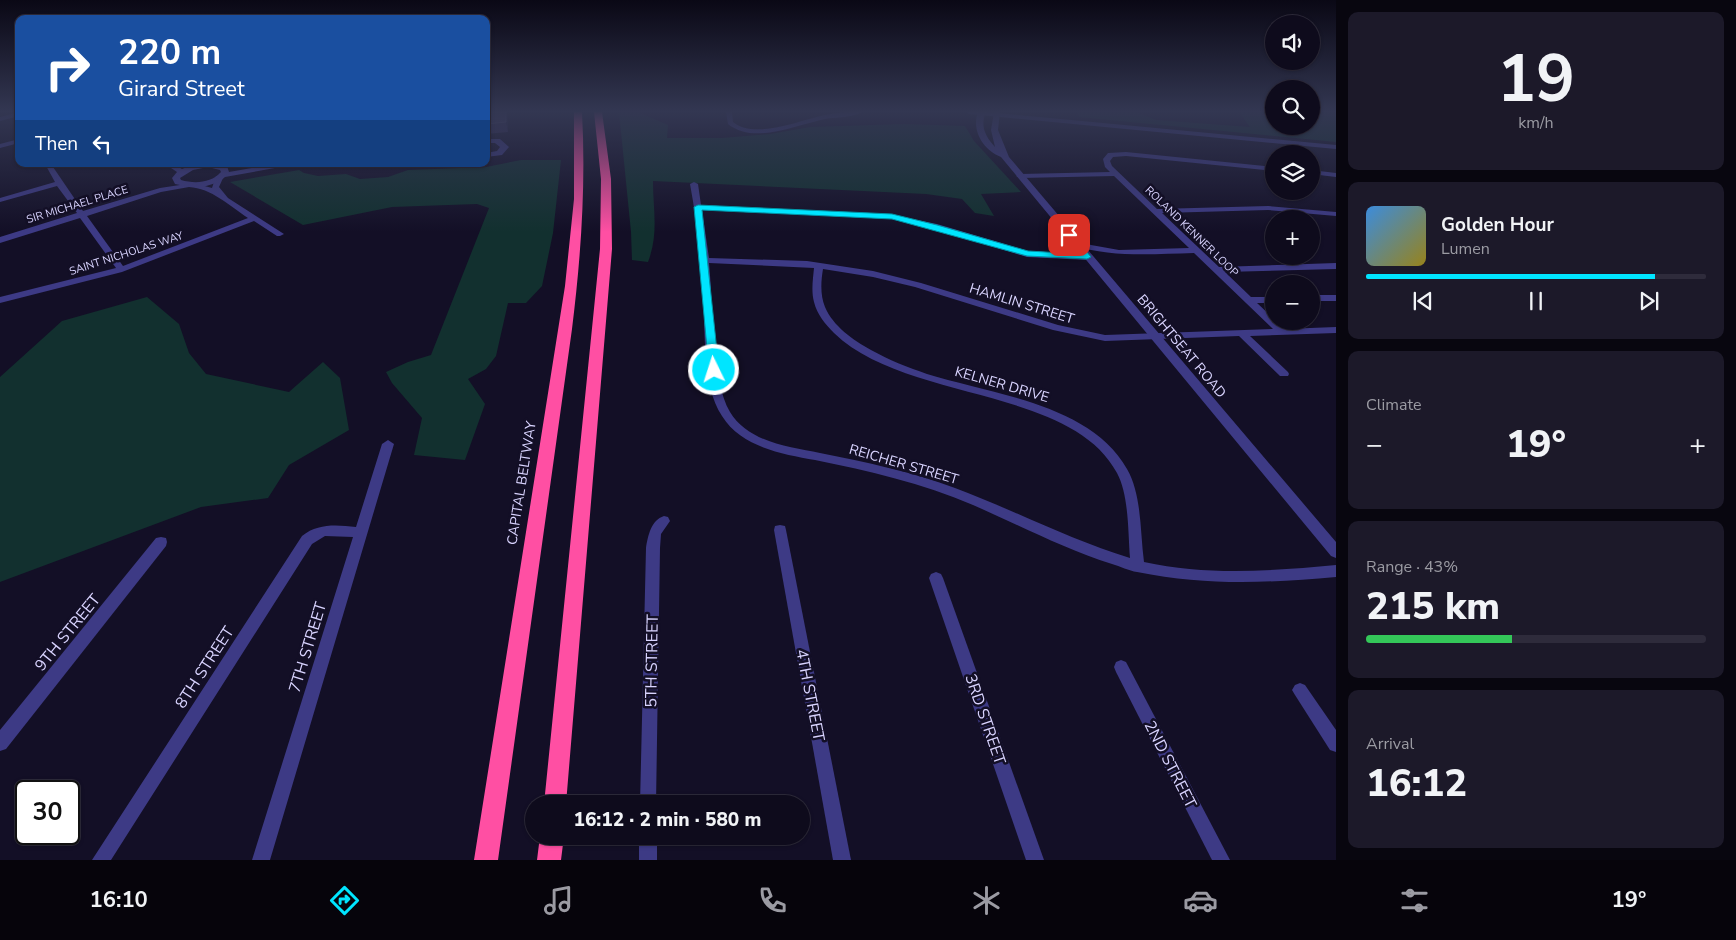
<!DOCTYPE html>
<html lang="en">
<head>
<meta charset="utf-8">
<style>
	body { margin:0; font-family:"Nunito Sans",sans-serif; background:#1c1929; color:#f1f3f6; height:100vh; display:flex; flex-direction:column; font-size:19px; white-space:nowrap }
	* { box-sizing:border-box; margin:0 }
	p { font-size:16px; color:#9b9ba3 }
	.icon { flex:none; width:28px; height:28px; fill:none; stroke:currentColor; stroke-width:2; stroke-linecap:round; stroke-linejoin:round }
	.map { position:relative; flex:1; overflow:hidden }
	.drawer { display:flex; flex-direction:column; gap:12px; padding:12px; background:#08060f; width:400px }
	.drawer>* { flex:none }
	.guide { position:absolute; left:15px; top:15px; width:475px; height:152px; border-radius:10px; box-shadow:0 1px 4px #0004,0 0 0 1px #2e2b3b; background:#1a4fa0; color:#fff; overflow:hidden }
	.fabs { position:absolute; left:1265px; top:15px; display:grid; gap:10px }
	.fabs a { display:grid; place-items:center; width:55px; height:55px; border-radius:50%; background:#0e0b1c; box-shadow:0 1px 4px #0004,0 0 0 1px #2e2b3b; font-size:25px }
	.speed { position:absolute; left:15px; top:780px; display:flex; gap:10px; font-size:25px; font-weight:700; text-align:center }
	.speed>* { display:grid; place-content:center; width:65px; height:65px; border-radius:50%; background:#0e0b1c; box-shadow:0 1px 4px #0004,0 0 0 1px #2e2b3b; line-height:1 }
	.speed .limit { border:2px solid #111; border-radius:8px; background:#fff; color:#111 }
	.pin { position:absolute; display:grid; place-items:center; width:42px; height:42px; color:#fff; margin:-21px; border-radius:10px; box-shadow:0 2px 8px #0006 }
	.me { position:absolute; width:55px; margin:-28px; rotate:356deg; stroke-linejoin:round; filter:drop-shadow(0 0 4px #0008) }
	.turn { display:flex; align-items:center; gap:18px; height:105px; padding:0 20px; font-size:22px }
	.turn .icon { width:65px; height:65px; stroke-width:2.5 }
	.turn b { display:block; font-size:35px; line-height:42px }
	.then { display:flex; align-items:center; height:48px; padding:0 20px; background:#0003; gap:10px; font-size:19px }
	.big { font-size:38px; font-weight:800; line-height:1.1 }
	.drawer .widget { flex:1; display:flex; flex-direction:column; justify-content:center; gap:8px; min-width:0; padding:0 18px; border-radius:10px; background:#1c1929 }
	.drawer .dial { align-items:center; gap:0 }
	.dial b { font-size:65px; line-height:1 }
	.song { display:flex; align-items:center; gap:15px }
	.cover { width:60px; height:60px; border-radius:8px; background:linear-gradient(135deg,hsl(210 70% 55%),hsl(50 70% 35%)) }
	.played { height:5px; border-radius:2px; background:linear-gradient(90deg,#00e5ff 85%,#2e2b3b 85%) }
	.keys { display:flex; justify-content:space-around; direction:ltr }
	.heat { display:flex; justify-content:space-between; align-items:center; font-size:28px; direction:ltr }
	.charge { height:8px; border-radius:4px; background:linear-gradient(90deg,#34c759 43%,#2e2b3b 0) }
	.trip { position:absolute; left:525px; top:795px; width:285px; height:50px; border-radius:25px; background:#0e0b1c; box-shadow:0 1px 4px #0004,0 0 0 1px #2e2b3b; font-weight:800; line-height:50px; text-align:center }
	.tab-bar { display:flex; height:80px; justify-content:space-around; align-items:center; background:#06040b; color:#9b9ba3 }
	.tab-bar .icon { width:35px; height:35px }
	.tab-bar .active { color:#00e5ff }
	.tab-bar b { font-size:22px; color:#f1f3f6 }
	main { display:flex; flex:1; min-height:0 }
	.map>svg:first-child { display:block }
</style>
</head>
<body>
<main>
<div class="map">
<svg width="1336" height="860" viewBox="0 0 1336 860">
	<rect width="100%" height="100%" fill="#130f26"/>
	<g fill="#12302f">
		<path d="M619,112h19l30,13 -1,13h55l48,-4 40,-7 94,-3 61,2 9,15 47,51 -40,2 13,22 -19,-3 -13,-14 -36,-5 -273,-13c0,29 6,52 -5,81l-16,-2 -1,-28z"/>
		<path d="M1078,112h58l20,8 94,7 -11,-15h35v14h37v-14h25v30l-257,-25z"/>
		<path d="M521,160h40l-8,73 -11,53 -16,17h-18l-12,53 -10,13 -18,10 17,25 -20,56 -51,-5 8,-37 -30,-35 -6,-11 22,-10 23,-7 58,-147 -12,-4 -85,3 -89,18 -73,-43 69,-12 5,3 14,3 28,-2 14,5 28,-2 20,-7 78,-3z"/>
		<path d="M147,297l32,27 10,29 17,21 83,18 34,-30 17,16 9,52 -60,35 -21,33 -67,9 -201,75v-205l62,-56z"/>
	</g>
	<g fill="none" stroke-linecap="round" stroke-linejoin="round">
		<g fill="#3d3a85" fill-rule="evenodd">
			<path d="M726,112h6l1,10c21,17 63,0 87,-6 14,-3 28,-5 42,-4 -9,6 -26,5 -37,7 -29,6 -71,26 -97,5z"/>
			<path d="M966,112h21l349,33v4l-367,-35z"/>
			<path d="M19,139v4l-19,5v-4z"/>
			<path d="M1126,152l148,15v4l-148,-15 -13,1 -3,4 2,5 45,43 111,-3 68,6v4l-68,-6 -106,3 57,54 117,-4v6l-111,3 26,25h23v6h-17l17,16v2h2l8,8 52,-2v6l-86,3 38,36 1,2 -1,2h-8l-41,-40 -134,5 -52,-11 -138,-43 -42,-10 -50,-8c-2,12 -3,26 2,38 8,19 28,33 46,43 18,10 36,17 56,24 64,20 164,30 200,95 15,26 13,63 17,93 64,14 127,9 192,3v12c-71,6 -128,9 -199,-5 -8,-1 -17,-6 -25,-8 -48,-15 -93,-39 -139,-59 -51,-22 -104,-34 -158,-45 -33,-6 -74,-13 -93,-44 -21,-32 -16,-85 -19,-122 -3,-37 -6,-73 -13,-110l4,-2 4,2 3,21 191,10 45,9 91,27 59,3 4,3 -4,3 -60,-3 -95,-29 -40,-9 -190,-9 7,48 98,3 66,10 48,12 137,42 47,10 168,-6 -79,-76c-42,1 -81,5 -122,-8l-1,-2 4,-3 16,5 28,5 70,-2 -75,-72 -94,2 -4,-2 4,-2 90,-2 -5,-5 -2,-8 5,-6zM709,263l105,5c-1,11 -3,23 0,34 3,12 11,22 20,31 71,69 237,53 283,140 12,22 11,60 13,85 -60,-18 -116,-48 -175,-70 -43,-16 -89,-26 -135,-35 -31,-6 -72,-11 -90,-41 -19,-32 -17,-111 -21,-149z"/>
			<path d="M45,164h6l32,47 77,-23 33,-5 19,5 4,-12h6l1,2 -4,9 9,11 56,36 -4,2h-3l-23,-15 -132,51 -122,31v-6l116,-29 -36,-50 -80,25v-6l77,-24 -20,-27 -57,16v-4l55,-16zM189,187c22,1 41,19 59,31l-125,48 -36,-50 74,-24z"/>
			<path d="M1311,170l25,3v4l-25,-3z"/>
			<rect x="1311" y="295" width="25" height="6"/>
			<path d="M388,440l6,4 -124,416h-18l101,-323 -28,-1 -13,8 -201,316h-19l210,-324c16,-13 35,-11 54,-9l26,-83z"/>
			<path d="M664,516l4,1 2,4 -9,13 -1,14 -4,256h-16l6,-256c2,-12 5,-28 18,-32z"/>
			<path d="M780,525l5,1 1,4 65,330h-18l-59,-330 1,-4z"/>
			<path d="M161,537l5,1 1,4 -1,4 -160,203 -6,2v-21l156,-192z"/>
			<path d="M936,572l5,2 2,4 101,282h-18l-97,-282 2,-4z"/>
			<path d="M1121,660l5,2 104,198h-18l-96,-188 -2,-5 2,-5z"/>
			<path d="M1300,683l5,2 31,45v22l-6,-2 -35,-55 -3,-5 3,-5z"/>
			<rect x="639" y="836" width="18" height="24"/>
		</g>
		<g fill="#3d3a85" fill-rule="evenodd">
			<path d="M19,112v4l-19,5v-4z"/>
			<path d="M978,112h8c-6,14 -1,24 9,35l-4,-17 3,-18h6l-2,18 11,27 327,385v16l-5,-2 -330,-399c-18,-7 -30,-27 -23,-45z"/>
			<path d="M486,139h14l9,8 -7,8 -16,2v-4l11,-2 3,-4 -5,-4h-9z"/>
			<path d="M165,164h9l8,5c15,-7 30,-6 45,-3l2,6 45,-8h16l-4,2 -61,11 -6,5 -16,5h-13l-15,-3 -3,-6 5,-6zM208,167l12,3 1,2c-10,11 -26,12 -40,8l-1,-2 13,-8z"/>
		</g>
		<g fill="#ff4fa3" fill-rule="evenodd">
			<path d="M574,112h8c4,73 -1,144 -10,217l-74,531h-24l91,-574 9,-87z"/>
			<path d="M594,112h8l9,67 1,70 -46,555h-22l56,-555 1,-70z"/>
			<path d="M540,836h24l-3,24h-24z"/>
		</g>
	</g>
	<path fill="#312854" d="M486,112h21l1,20 -22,2z"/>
	<path fill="#1d163a" d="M506,112h1l1,20 -2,-10z"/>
	<path fill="#433a66" stroke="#5a527e" d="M486,112h20v10l-20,2z"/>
	<linearGradient id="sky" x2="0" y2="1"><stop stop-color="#0a0815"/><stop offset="0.48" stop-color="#333752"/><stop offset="1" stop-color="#333752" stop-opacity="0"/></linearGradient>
	<rect width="1336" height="232" fill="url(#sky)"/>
	<path fill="#00e5ff" stroke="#0095a6" d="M698,205l194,9 45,11 91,26 52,3 -15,-19 4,-2h3l19,24 -4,2 -60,-3 -135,-37 -190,-9 17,160 -5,3 -5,-3 -15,-163z"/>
	<g text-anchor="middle" stroke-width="5" stroke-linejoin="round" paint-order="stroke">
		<g font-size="11" fill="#d9d4ff" stroke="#130f26">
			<text transform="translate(77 204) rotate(-17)" y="4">SIR MICHAEL PLACE</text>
			<text transform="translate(1192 231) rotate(44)" y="4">ROLAND KENNER LOOP</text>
			<text transform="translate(126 253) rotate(-18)" y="4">SAINT NICHOLAS WAY</text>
		</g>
		<g font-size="14" fill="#d9d4ff" stroke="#130f26">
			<text transform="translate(1022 303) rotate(17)" y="5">HAMLIN STREET</text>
			<text transform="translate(1182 346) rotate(50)" y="5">BRIGHTSEAT ROAD</text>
			<text transform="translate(1002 384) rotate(16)" y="5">KELNER DRIVE</text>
			<text transform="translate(904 464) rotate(16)" y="5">REICHER STREET</text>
			<text transform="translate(521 483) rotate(-81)" y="5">CAPITAL BELTWAY</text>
		</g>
		<g font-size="16" fill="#d9d4ff" stroke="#130f26">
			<text transform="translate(67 632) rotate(-51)" y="6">9TH STREET</text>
			<text transform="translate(307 647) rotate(-73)" y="6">7TH STREET</text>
			<text transform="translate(651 661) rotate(-89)" y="6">5TH STREET</text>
			<text transform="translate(204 667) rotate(-57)" y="6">8TH STREET</text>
			<text transform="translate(811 695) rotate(79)" y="6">4TH STREET</text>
			<text transform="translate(986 719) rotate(71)" y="6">3RD STREET</text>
			<text transform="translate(1171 764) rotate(63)" y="6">2ND STREET</text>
		</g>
	</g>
</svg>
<div class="fabs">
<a><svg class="icon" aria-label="sound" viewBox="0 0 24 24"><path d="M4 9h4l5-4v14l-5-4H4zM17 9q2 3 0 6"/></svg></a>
<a><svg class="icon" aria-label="search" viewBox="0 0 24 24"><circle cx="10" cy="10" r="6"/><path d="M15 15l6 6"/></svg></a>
<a><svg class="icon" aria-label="layers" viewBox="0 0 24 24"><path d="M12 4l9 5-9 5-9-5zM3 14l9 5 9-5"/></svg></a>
<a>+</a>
<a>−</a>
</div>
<div class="speed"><div class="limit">30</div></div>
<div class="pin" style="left:1069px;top:235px;background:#d93025"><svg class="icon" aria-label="arrive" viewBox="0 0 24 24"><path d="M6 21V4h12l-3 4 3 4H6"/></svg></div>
<svg class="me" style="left:714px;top:370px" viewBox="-20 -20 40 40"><circle r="17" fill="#00e5ff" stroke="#fff" stroke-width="3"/><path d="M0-11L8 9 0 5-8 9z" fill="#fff"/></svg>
<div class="trip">16:12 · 2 min · 580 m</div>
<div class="guide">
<div class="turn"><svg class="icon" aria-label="right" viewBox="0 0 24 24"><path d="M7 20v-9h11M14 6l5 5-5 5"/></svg><div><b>220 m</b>Girard Street</div></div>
<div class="then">Then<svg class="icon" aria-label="left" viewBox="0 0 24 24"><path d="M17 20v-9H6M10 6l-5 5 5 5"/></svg></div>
</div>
</div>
<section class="drawer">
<div class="widget dial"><b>19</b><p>km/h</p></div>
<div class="widget">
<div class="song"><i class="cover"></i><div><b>Golden Hour</b><p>Lumen</p></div></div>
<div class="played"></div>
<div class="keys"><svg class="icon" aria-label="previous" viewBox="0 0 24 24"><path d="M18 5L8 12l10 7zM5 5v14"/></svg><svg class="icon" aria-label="pause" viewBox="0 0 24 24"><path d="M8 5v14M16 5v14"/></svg><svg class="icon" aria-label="next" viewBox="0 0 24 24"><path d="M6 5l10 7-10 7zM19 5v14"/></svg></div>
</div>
<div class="widget"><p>Climate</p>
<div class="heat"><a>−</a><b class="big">19°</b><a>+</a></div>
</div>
<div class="widget"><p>Range · 43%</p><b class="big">215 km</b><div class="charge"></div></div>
<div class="widget"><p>Arrival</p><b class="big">16:12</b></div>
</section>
</main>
<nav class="tab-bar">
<b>16:10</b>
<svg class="icon active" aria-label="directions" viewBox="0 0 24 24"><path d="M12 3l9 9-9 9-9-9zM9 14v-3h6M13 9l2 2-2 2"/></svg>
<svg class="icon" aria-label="music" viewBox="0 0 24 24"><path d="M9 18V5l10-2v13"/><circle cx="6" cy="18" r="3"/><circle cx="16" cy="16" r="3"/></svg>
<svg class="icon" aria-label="phone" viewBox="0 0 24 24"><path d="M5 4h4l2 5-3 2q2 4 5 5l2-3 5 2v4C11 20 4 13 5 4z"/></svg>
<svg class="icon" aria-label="climate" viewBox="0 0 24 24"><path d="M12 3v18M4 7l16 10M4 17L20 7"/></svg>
<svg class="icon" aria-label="car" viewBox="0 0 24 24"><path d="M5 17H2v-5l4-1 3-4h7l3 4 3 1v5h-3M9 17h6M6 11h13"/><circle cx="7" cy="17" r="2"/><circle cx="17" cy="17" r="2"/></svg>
<svg class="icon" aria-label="filters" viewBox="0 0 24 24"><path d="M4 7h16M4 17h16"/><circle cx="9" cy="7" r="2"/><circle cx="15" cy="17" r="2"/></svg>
<b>19°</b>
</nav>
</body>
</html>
